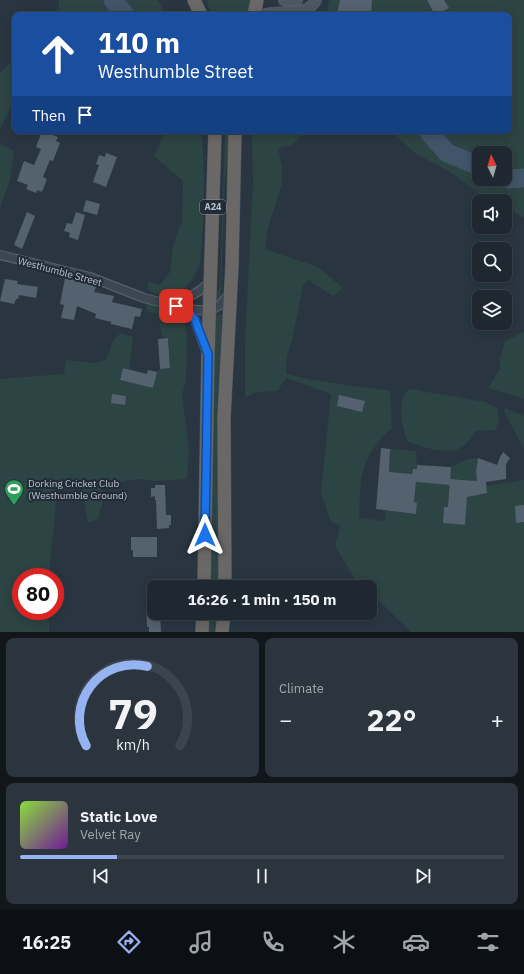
<!DOCTYPE html>
<html lang="en">
<head>
<meta charset="utf-8">
<style>
	body { margin:0; font-family:"IBM Plex Sans",sans-serif; background:#2c343d; color:#f1f3f6; height:100vh; display:flex; flex-direction:column; font-size:15px; white-space:nowrap }
	* { box-sizing:border-box; margin:0 }
	p { font-size:13px; color:#a1a6ab }
	.icon { flex:none; width:22px; height:22px; fill:none; stroke:currentColor; stroke-width:2; stroke-linecap:round; stroke-linejoin:round }
	.map { position:relative; height:632px; overflow:hidden }
	.drawer { display:flex; flex-direction:column; gap:6px; padding:6px; background:#11161b; flex:1 }
	.drawer>* { flex:none }
	.hud { position:absolute; left:12px; top:12px; width:500px; height:122px; border-radius:8px; box-shadow:0 2px 10px #0003,0 0 0 1px #3c444d; background:#1a4fa0; color:#fff; overflow:hidden }
	.needle { width:26px; rotate:355deg }
	.buttons { position:absolute; left:472px; top:146px; display:grid; gap:8px }
	.buttons a { display:grid; place-items:center; width:40px; height:40px; border-radius:8px; background:#1f2831; box-shadow:0 2px 10px #0003,0 0 0 1px #3c444d; font-size:20px }
	.speed { position:absolute; left:12px; top:568px; display:flex; gap:8px; font-size:20px; font-weight:700; text-align:center }
	.speed>* { display:grid; place-content:center; width:52px; height:52px; border-radius:50%; background:#1f2831; box-shadow:0 2px 10px #0003,0 0 0 1px #3c444d; line-height:1 }
	.speed .limit { border:6px solid #d22; background:#fff; color:#111 }
	.pin { position:absolute; display:grid; place-items:center; width:34px; height:34px; color:#fff; margin:-17px; border-radius:8px; box-shadow:0 2px 6px #0006 }
	.me { position:absolute; width:44px; margin:-22px; rotate:0deg; stroke-linejoin:round; filter:drop-shadow(0 0 3px #0008) }
	.turn { display:flex; align-items:center; gap:14px; height:84px; padding:0 20px; font-size:18px }
	.turn .icon { width:52px; height:52px; stroke-width:2.5 }
	.turn b { display:block; font-size:28px; line-height:34px }
	.then { display:flex; align-items:center; height:38px; padding:0 20px; background:#0003; gap:8px; font-size:15px }
	.big { font-size:30px; font-weight:800; line-height:1.1 }
	.drawer .card { flex:1; display:flex; flex-direction:column; justify-content:center; gap:6px; min-width:0; padding:0 14px; border-radius:8px; background:#2c343d }
	.drawer .dial { align-items:center; gap:0 }
	.dial svg { height:104px; overflow:visible; fill:none; stroke:#3c444d; stroke-width:7; stroke-linecap:round; text-anchor:middle }
	.dial text { fill:#f1f3f6; stroke:none }
	.song { display:flex; align-items:center; gap:12px }
	.cover { width:48px; height:48px; border-radius:6px; background:linear-gradient(135deg,hsl(90 70% 55%),hsl(280 70% 35%)) }
	.played { height:4px; border-radius:2px; background:linear-gradient(90deg,#95b2f1 20%,#3c444d 20%) }
	.keys { display:flex; justify-content:space-around; direction:ltr }
	.heat { display:flex; justify-content:space-between; align-items:center; font-size:22px; direction:ltr }
	.drawer .tiles { flex:1; display:grid; gap:6px; grid-template-columns:1fr 1fr }
	.card:last-child { grid-column:span 2 }
	.trip { position:absolute; left:147px; top:580px; width:230px; height:40px; border-radius:8px; background:#1f2831; box-shadow:0 2px 10px #0003,0 0 0 1px #3c444d; font-weight:800; line-height:40px; text-align:center }
	.tabs { display:flex; height:64px; justify-content:space-around; align-items:center; background:#0c1014; color:#a1a6ab }
	.tabs .icon { width:28px; height:28px }
	.tabs .current { color:#95b2f1 }
	.tabs b { font-size:18px; color:#f1f3f6 }
	.map>svg:first-child { display:block }
</style>
</head>
<body>
<div class="map">
<svg width="524" height="632" viewBox="0 0 524 632">
	<rect width="100%" height="100%" fill="#293641"/>
	<g fill="#2c4443" fill-rule="evenodd">
		<path d="M59,0h99l8,15h-114l7,-8z"/>
		<path d="M207,0h45l-4,13 -2,2h-33l-5,-9z"/>
		<path d="M329,0h195v217l-19,-9v-7h-13l-6,-3 -39,-28 -31,-16 -25,-23h118v-116h-183zM479,153h26v26h-26z"/>
		<path d="M15,57v43l-15,29v-56z"/>
		<path d="M166,131h36l2,45 -1,49 -3,39 -8,16 -10,10 -20,7 -15,-8 2,-8 11,4 10,-13 3,-25 5,-17 4,-7 1,-42 -29,-25z"/>
		<path d="M225,131h5l-5,45 -4,118v4l-3,4h-3l1,-8 4,-7z"/>
		<path d="M252,131h54l-14,14 -14,3 4,20v16l-15,47 -2,18 53,18 25,21 -10,8 -25,-16 -5,6 -11,55 -5,14 -1,19 26,6 78,11 2,37c-13,11 -25,27 -29,43 -4,12 -3,34 -4,47l26,3 5,-72 26,2 1,18h-4l-1,5 -15,-1 -1,39 20,2 1,-11 -3,-1 2,-20 34,3 -2,22h-4l-1,16 22,2 -4,-29 8,1 1,-17 -20,-1 1,-12 17,-8 10,-1 -2,13 1,12 9,3 38,-6v152h-113l-33,-32 -8,-6v-7h-8l-6,-6 -21,-35 5,-21 -9,-3 -10,-29 10,-99 -45,-16 -9,13 -21,1 -11,6v-57l8,-156z"/>
		<path d="M0,144l14,7 -4,29 -10,28z"/>
		<path d="M146,303l33,7 4,4 2,9 2,14 -1,44 -4,14 7,54 -2,30 -34,2 -14,-2 -15,2 -17,4 -7,-1 4,14 -6,21 -10,4 -6,-35 -5,-8 -19,4 -8,78v15h-29v34h28v21h-49v-253l64,-5 2,-14 29,3 11,-3 8,-21 7,-6 12,4 -4,32 -6,-1 -3,12 33,8 4,-16 3,-3 10,-1 -2,-30 -6,-3 -5,-21 -10,-2z"/>
		<path d="M220,314l2,1 -4,123 2,149h-10l5,-271z"/>
		<path d="M524,332v67l-36,-11 12,-19v-10l5,-18z"/>
		<path d="M409,389l76,13 12,6 2,13 -4,9 -19,1c-4,4 -6,9 -10,13 -16,14 -41,3 -58,-2 -6,-12 -9,-32 -5,-45 1,-3 4,-6 6,-8z"/>
		<path d="M505,408l19,8v33l-18,-34 -2,-4z"/>
		<path d="M209,613h9l-1,19h-10z"/>
	</g>
	<g fill="none" stroke-linecap="round" stroke-linejoin="round">
		<g stroke="#405569" stroke-width="19">
			<path d="M113,0l12,15"/>
			<path d="M428,131l19,22 32,13"/>
			<path d="M505,178l4,1 15,-1"/>
		</g>
	</g>
	<g fill="#54616e">
		<path d="M340,0h32l-1,15h-34z"/>
		<path d="M427,0h17l5,8 -14,7z"/>
		<path d="M42,131l16,6 -2,4 4,2 -7,18 -3,-1 -7,17 4,2 -5,13 -5,-2 -1,3 -10,-4 2,-4 -11,-4 7,-20 10,4 7,-16 -5,-2z"/>
		<path d="M106,153l11,4 -11,30 -13,-5 6,-17 -3,-1 3,-9 6,2z"/>
		<path d="M86,200l14,4 -3,11 -14,-4z"/>
		<path d="M27,212l8,4 -13,33 -8,-4z"/>
		<path d="M76,212l9,3 -7,25 -9,-3 1,-4 -6,-2 3,-8 5,1z"/>
		<path d="M65,278l20,4 11,5 -2,5 20,4 -2,6 30,7 -2,8 -5,-1 -3,13 -21,-5v-2l-16,-4 1,-4 -19,-8 -3,14 -13,-2 3,-13 -4,-1z"/>
		<path d="M5,279l13,2 -1,3 21,3 -2,11 -17,-3 -1,4h-2l-2,5 -14,-3z"/>
		<path d="M168,338l2,30 -10,1 -2,-30z"/>
		<path d="M123,368l24,6 1,-4 9,2 -4,16 -33,-8z"/>
		<path d="M112,394l14,2 -1,9 -14,-2z"/>
		<path d="M339,395l26,6 -3,11 -25,-6z"/>
		<path d="M381,448l9,1 -1,23 23,2 1,-5h4v-4l34,2 -1,18 -34,-3 -2,20 3,1 -1,11 -40,-5z"/>
		<path d="M503,452l7,6 -4,6v15l-20,3 1,11 -20,4 -2,28 -22,-2 1,-16h4l2,-28 27,2 -1,-10 2,-13 19,7 3,-8z"/>
		<path d="M155,485h10l1,30h5v10h-2v3l-12,1 -1,-29h-1v-4l-4,1v-9h4z"/>
		<path d="M524,505v17l-8,1 -1,-17z"/>
		<path d="M131,537h26v20h-24v-7h-2z"/>
		<path d="M154,600v13h6l1,19h-12v-5h-2l-1,-26z"/>
	</g>
	<g fill="none" stroke-linecap="round" stroke-linejoin="round">
		<g stroke="#5b656e" stroke-width="10">
			<g id="minor">
				<path d="M0,255l90,22 54,21 43,11 22,2 11,-6 10,-12"/>
				<path d="M168,303c17,-3 31,-9 42,-22"/>
				<path d="M187,309l8,11 10,28"/>
			</g>
		</g>
		<g stroke="#5b656e" stroke-width="12">
			<g id="secondary">
				<path d="M284,0h13"/>
				<path d="M262,15c4,-1 9,-2 13,-2 13,-2 34,2 41,-13"/>
			</g>
		</g>
		<g stroke="#47525b" stroke-width="14">
			<g id="trunk">
				<path d="M194,0l7,15"/>
				<path d="M254,15l3,-15"/>
				<path d="M204,587l4,-233 7,-223"/>
				<path d="M225,587l-1,-169 8,-153 3,-134"/>
				<path d="M202,632l1,-19"/>
				<path d="M222,632l2,-19"/>
			</g>
		</g>
		<use href="#minor" stroke="#3d4751" stroke-width="8"/>
		<use href="#secondary" stroke="#4b5764" stroke-width="11"/>
		<use href="#trunk" stroke="#696866" stroke-width="13"/>
	</g>
	<g fill="none" stroke-linecap="round" stroke-linejoin="round">
		<g stroke="#114b97" stroke-width="10">
			<path id="route" d="M176,306l10,3 5,5 4,6 13,34 -3,181"/>
		</g>
		<use href="#route" stroke="#1a73e8" stroke-width="7"/>
	</g>
	<defs>
		<g id="stadium-pin" transform="scale(1)"><path d="M0 17L-7.5 6A9.5 9.5 0 1 1 7.5 6Z" fill="#2e9e5b" stroke="#212c37"/><path d="M0-5a6.5 5 0 1 0 0 10a6.5 5 0 1 0 0-10ZM-3.5-1.8h7v3.6h-7Z" fill="#fff"/></g>
	</defs>
	<g fill-rule="evenodd">
		<use href="#stadium-pin" x="14" y="489"/>
	</g>
	<g text-anchor="middle" stroke-width="4" stroke-linejoin="round" paint-order="stroke">
		<rect fill="#212c37" stroke="#8c959f" stroke-width="1" x="200" y="200" width="26" height="14" rx="3"/>
		<g font-size="9" font-weight="bold" fill="#bac2cb">
			<text x="213" y="210">A24</text>
		</g>
		<g font-size="10" fill="#bac2cb" stroke="#212c37">
			<text transform="translate(60 271) rotate(15)" y="4">Westhumble Street</text>
		</g>
		<g font-size="10" fill="#bac2cb" stroke="#212c37" text-anchor="start">
			<text x="28" y="487">Dorking Cricket Club<tspan x="28" dy="12">(Westhumble Ground)</tspan></text>
		</g>
	</g>
</svg>
<div class="buttons">
<a><svg class="needle" viewBox="-14 -14 28 28"><path d="M0-13l5 13h-10z" fill="#e53935"/><path d="M0 13l5-13h-10z" fill="#a1a6ab"/></svg></a>
<a><svg class="icon" aria-label="sound" viewBox="0 0 24 24"><path d="M4 9h4l5-4v14l-5-4H4zM17 9q2 3 0 6"/></svg></a>
<a><svg class="icon" aria-label="search" viewBox="0 0 24 24"><circle cx="10" cy="10" r="6"/><path d="M15 15l6 6"/></svg></a>
<a><svg class="icon" aria-label="layers" viewBox="0 0 24 24"><path d="M12 4l9 5-9 5-9-5zM3 14l9 5 9-5"/></svg></a>
</div>
<div class="speed"><div class="limit">80</div></div>
<div class="pin" style="left:176px;top:306px;background:#d93025"><svg class="icon" aria-label="arrive" viewBox="0 0 24 24"><path d="M6 21V4h12l-3 4 3 4H6"/></svg></div>
<svg class="me" style="left:205px;top:535px" viewBox="-20 -20 40 40"><path d="M0-17L14 15 0 8-14 15z" fill="#1a73e8" stroke="#fff" stroke-width="4"/></svg>
<div class="trip">16:26 · 1 min · 150 m</div>
<div class="hud">
<div class="turn"><svg class="icon" aria-label="ahead" viewBox="0 0 24 24"><path d="M12 20V5M6 11l6-6 6 6"/></svg><div><b>110 m</b>Westhumble Street</div></div>
<div class="then">Then<svg class="icon" aria-label="arrive" viewBox="0 0 24 24"><path d="M6 21V4h12l-3 4 3 4H6"/></svg></div>
</div>
</div>
<section class="drawer">
<div class="tiles">
<div class="card dial"><svg viewBox="0 0 100 80">
<path d="M14 69A42 42 0 1 1 86 69"/>
<path d="M14 69A42 42 0 0 1 61 8" stroke="#95b2f1"/>
<text x="50" y="56" font-size="32" font-weight="700">79</text>
<text x="50" y="72" font-size="11">km/h</text>
</svg></div>
<div class="card"><p>Climate</p>
<div class="heat"><a>−</a><b class="big">22°</b><a>+</a></div>
</div>
<div class="card">
<div class="song"><i class="cover"></i><div><b>Static Love</b><p>Velvet Ray</p></div></div>
<div class="played"></div>
<div class="keys"><svg class="icon" aria-label="previous" viewBox="0 0 24 24"><path d="M18 5L8 12l10 7zM5 5v14"/></svg><svg class="icon" aria-label="pause" viewBox="0 0 24 24"><path d="M8 5v14M16 5v14"/></svg><svg class="icon" aria-label="next" viewBox="0 0 24 24"><path d="M6 5l10 7-10 7zM19 5v14"/></svg></div>
</div>
</div>
</section>
<nav class="tabs">
<b>16:25</b>
<svg class="icon current" aria-label="directions" viewBox="0 0 24 24"><path d="M12 3l9 9-9 9-9-9zM9 14v-3h6M13 9l2 2-2 2"/></svg>
<svg class="icon" aria-label="music" viewBox="0 0 24 24"><path d="M9 18V5l10-2v13"/><circle cx="6" cy="18" r="3"/><circle cx="16" cy="16" r="3"/></svg>
<svg class="icon" aria-label="phone" viewBox="0 0 24 24"><path d="M5 4h4l2 5-3 2q2 4 5 5l2-3 5 2v4C11 20 4 13 5 4z"/></svg>
<svg class="icon" aria-label="climate" viewBox="0 0 24 24"><path d="M12 3v18M4 7l16 10M4 17L20 7"/></svg>
<svg class="icon" aria-label="car" viewBox="0 0 24 24"><path d="M5 17H2v-5l4-1 3-4h7l3 4 3 1v5h-3M9 17h6M6 11h13"/><circle cx="7" cy="17" r="2"/><circle cx="17" cy="17" r="2"/></svg>
<svg class="icon" aria-label="filters" viewBox="0 0 24 24"><path d="M4 7h16M4 17h16"/><circle cx="9" cy="7" r="2"/><circle cx="15" cy="17" r="2"/></svg>
</nav>
</body>
</html>
